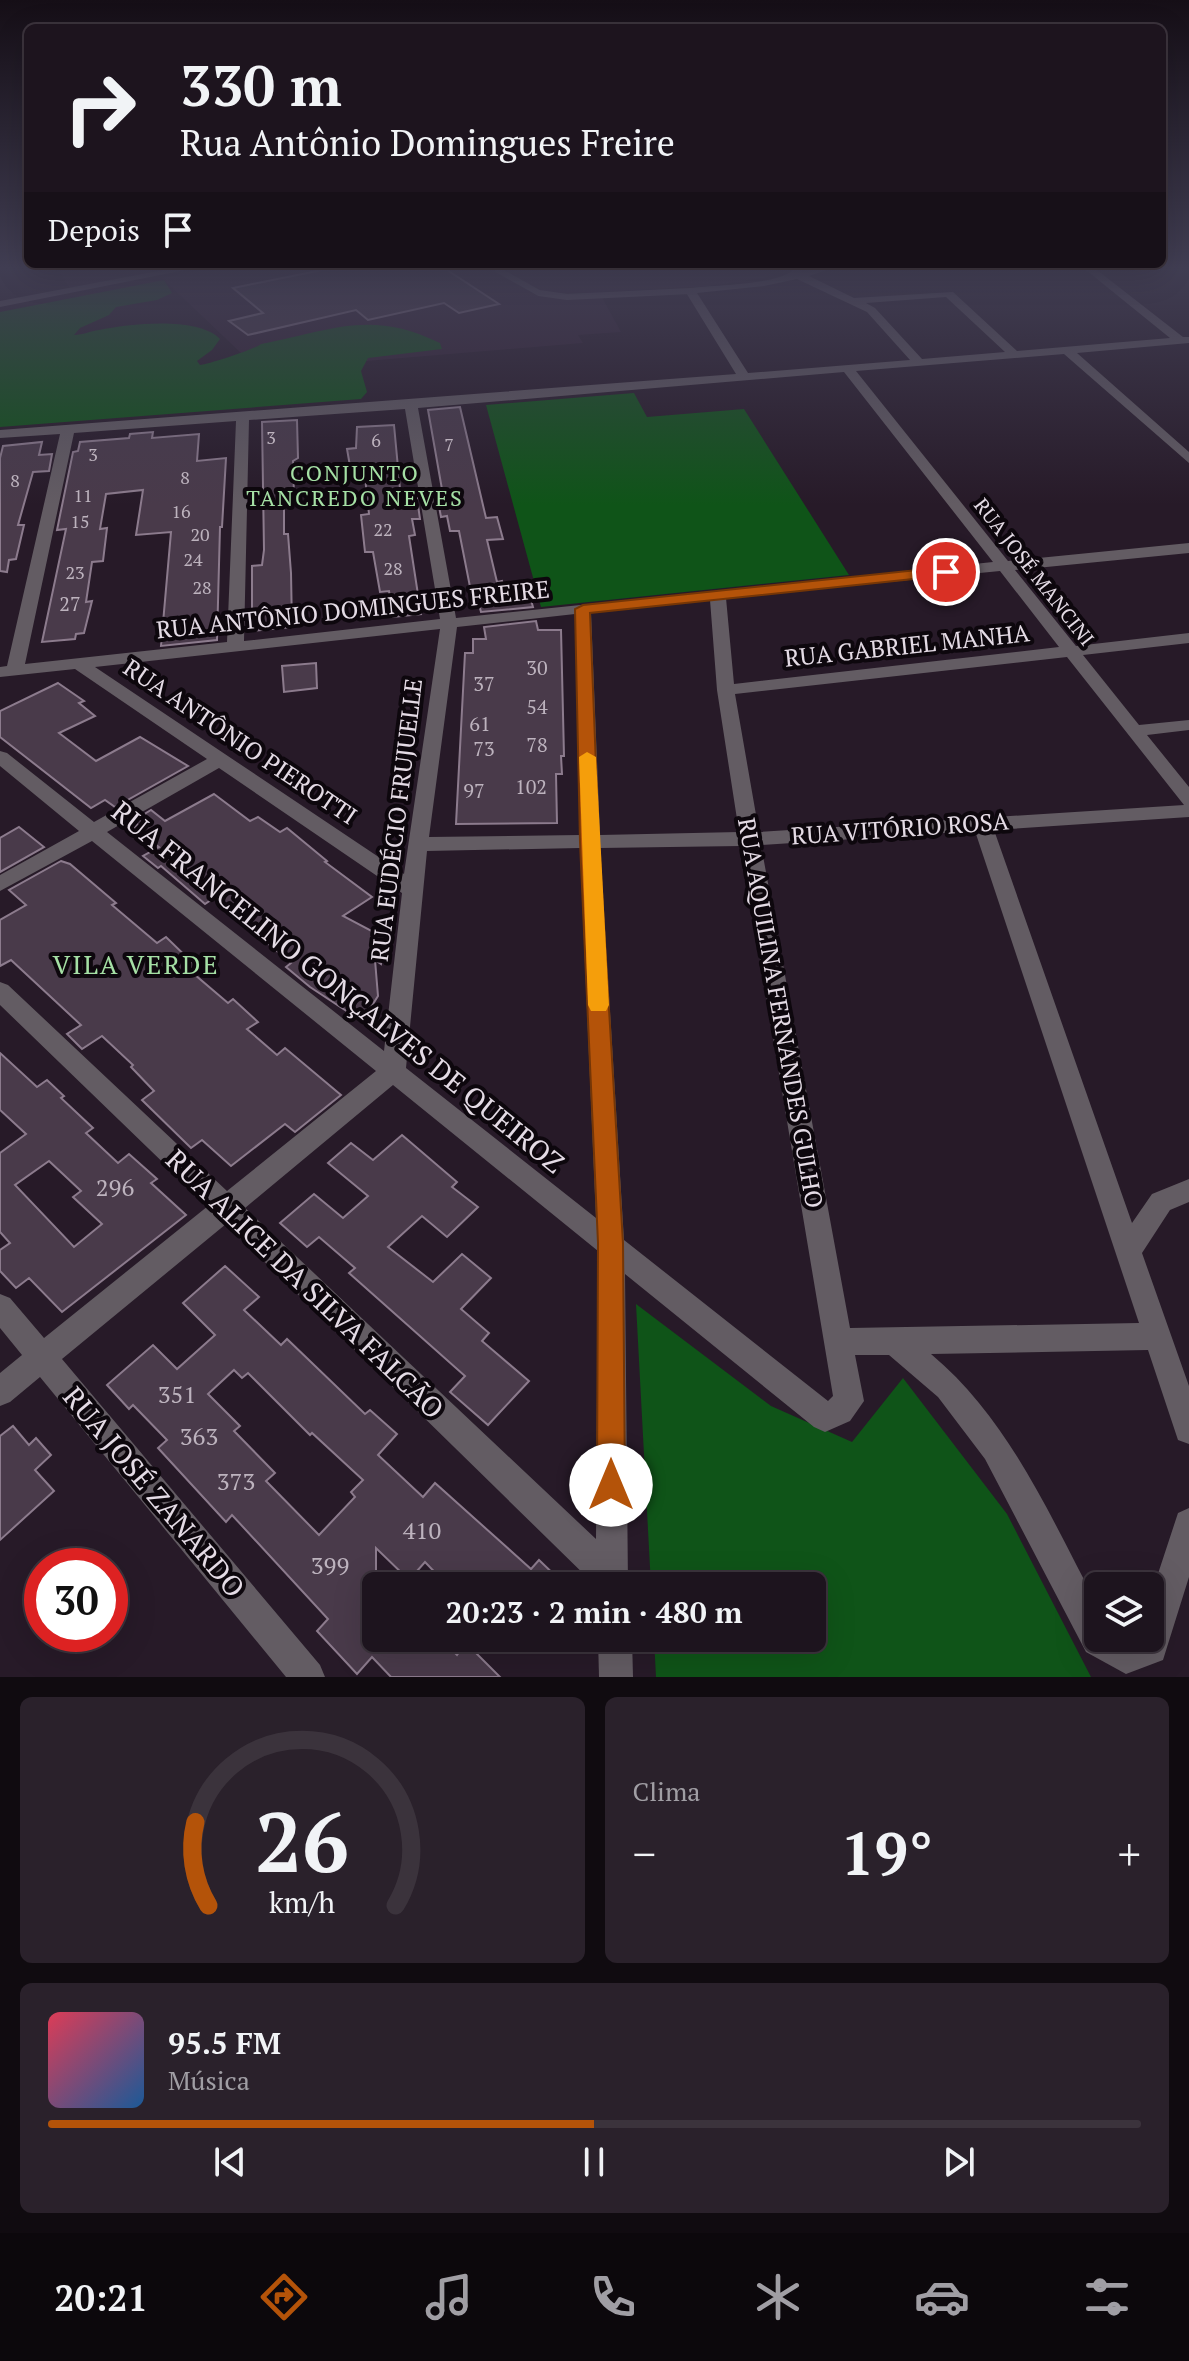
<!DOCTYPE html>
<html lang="pt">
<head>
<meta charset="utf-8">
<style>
	body { margin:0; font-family:"PT Serif",serif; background:#2a212b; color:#f1f3f6; height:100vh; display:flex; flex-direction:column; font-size:30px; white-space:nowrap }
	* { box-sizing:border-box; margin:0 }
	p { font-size:26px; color:#a09ea4 }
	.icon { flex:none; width:44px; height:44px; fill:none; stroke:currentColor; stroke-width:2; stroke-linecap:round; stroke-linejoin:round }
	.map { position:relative; height:1677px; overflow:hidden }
	.details { display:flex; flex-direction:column; gap:20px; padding:20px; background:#100b10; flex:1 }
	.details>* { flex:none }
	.hud { position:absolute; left:24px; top:24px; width:1142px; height:244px; border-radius:12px; box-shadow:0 8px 32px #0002,0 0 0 2px #3b333c; background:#1d141e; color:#f1f3f6; overflow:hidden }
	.fabs { position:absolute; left:1084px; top:1572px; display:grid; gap:16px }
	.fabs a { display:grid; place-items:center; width:80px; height:80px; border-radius:12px; background:#1d141e; box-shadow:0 8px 32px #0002,0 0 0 2px #3b333c; font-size:40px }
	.speed { position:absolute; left:24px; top:1548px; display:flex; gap:16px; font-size:40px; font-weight:700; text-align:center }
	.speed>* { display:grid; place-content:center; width:104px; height:104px; border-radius:50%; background:#1d141e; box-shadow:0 8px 32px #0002,0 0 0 2px #3b333c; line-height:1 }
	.speed .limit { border:12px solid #d22; background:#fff; color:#111 }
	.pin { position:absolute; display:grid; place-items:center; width:68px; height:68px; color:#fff; margin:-34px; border:4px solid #fff; border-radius:50%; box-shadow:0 2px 8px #0007 }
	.me { position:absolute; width:88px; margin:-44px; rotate:0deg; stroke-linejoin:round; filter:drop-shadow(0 0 6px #0008) }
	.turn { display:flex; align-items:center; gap:28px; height:168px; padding:0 24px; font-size:36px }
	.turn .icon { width:104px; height:104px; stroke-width:2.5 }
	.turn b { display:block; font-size:56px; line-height:68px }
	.then { display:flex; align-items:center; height:76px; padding:0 24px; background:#0003; gap:16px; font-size:30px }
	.big { font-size:60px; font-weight:700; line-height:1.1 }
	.details .tile { flex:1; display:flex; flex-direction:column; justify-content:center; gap:12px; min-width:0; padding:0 28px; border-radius:12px; background:#2a212b }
	.details .dial { align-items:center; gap:0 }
	.dial svg { height:208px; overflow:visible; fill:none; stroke:#3b333c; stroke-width:7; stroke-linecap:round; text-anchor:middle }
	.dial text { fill:#f1f3f6; stroke:none }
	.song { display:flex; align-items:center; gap:24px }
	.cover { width:96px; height:96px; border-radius:12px; background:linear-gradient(135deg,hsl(350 70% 55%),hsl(210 70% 35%)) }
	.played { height:8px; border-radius:4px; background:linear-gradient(90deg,#b45309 50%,#3b333c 50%) }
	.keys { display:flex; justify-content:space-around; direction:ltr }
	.heat { display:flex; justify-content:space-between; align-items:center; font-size:44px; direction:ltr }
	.details .tiles { flex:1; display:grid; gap:20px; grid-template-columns:1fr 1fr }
	.tile:last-child { grid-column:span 2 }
	.trip { position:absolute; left:362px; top:1572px; width:464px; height:80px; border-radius:12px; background:#1d141e; box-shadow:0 8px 32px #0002,0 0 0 2px #3b333c; font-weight:700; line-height:80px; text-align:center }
	.menu { display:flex; height:128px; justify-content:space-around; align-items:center; background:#0c080c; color:#a09ea4 }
	.menu .icon { width:56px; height:56px }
	.menu .active { color:#b45309 }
	.menu b { font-size:36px; color:#f1f3f6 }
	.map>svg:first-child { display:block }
</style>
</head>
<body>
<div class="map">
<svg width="1189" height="1677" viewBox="0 0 1189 1677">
	<rect width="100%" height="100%" fill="#271a28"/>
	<g fill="#332134">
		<path d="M58,270h104l-92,18z"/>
		<path d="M201,270h563l11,6 -67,10 -109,6 22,40 -43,3 5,8 -324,27 -97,-92z"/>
	</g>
	<g fill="#0f5418">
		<path d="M164,280l8,13 -15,7 -41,7 -7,8 -29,13 -6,7c9,0 16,-4 25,-5 31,-6 98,-14 121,9l-8,11 -15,11 3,4c10,-1 55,-16 61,-21 71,-14 110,-35 179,-1l2,6 -74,9 -7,13 6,21 -6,7 -361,28v-115z"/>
		<path d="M634,393l13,24 97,-8 105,166 -308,32 -55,-202z"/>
		<path d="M636,1304l135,102 81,36 51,-64 104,136 84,163h-435l-2,-39h158v-52h-161z"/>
	</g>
	<g fill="#493a4a" stroke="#8c7b8d" stroke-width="2" fill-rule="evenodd">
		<path d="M322,270h125l52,34 -40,9 -15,-10 -76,17 -12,-10 -108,25 -19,-14 34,-8 -30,-25z"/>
		<path d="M460,407l26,111 11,-1 6,22 -16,1 10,42 5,-1 3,14 24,-2 4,14 -52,5 -4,-15h-5l-13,-66h-9l-3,-15 -6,1 -4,-21 6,-1 -15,-85z"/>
		<path d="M297,420l1,38 -5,3 1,34 -10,1v38h4l3,39 1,54 -40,4v-65l10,-1 2,-15 -2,-128z"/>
		<path d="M394,425l6,64 9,-1 1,10h7l3,21h-8l3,16 -6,1 12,78 -28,3 -4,-26 -9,1 -7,-40h-8l-4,-37 8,-1 -4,-37 -13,1 -5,-29 9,-1 1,-21z"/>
		<path d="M153,432l-1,6 47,-4 -2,27 29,-3 -4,69h-2l-3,113 -56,6 10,-114 -35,3 7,-45 -37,4 -6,35 7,-1 -4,33 -11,1 -6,40 6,-1 -8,32 -8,1 -1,5 -33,3 24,-113 -9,1 16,-78 5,-1 2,-9 49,-4 1,-4z"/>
		<path d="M42,442l-3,13 13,-1 -3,17 -16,1 -15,53h6l-8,34 -7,1 -2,12 -7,-1v-113l3,-12z"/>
		<path d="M536,621l2,9h23l3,126h-3l1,18h-6l1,49 -101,1 9,-171h8v-14h13l-2,-12z"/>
		<path d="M316,663l1,25 -33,4 -2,-26z"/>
		<path d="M58,683l26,18 -5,2 16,13 -36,17 37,28 44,-24 48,29 -73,41 -10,-7 -14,8 -91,-71v-26z"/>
		<path d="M214,794l36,27 8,-4 22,15 7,-4 40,33 -2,1 47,35 -29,19 42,22 -4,26 -6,-4 3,36 -10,16 -14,4 -44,-29 -24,-20 5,-4 -77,-65 -9,6 -44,-38 -3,2 -15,-12 16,-9 -26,-20 5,-2 -5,-4 18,-11 14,11z"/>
		<path d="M19,827l25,20 -44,25v-34z"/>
		<path d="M61,861l9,3 46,39 -4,2 45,38 9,-6 34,33 -6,4 34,29 5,-4 25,23 -11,7 30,26 8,-7 56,47 -46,37 -10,-8 -54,42 -29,-26 -11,8 -49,-48 12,-9 -23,-24 2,-2 -31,-29 -20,13 -15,-15 14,-9 -70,-65 -11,6v-46l26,-15 -17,-15z"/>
		<path d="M0,1053l37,34 10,-7 17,16 -3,2 32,30 -7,5 32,30 11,-9 28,25 -6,4 35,32 -124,97 -33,-34 -13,10 -16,-17v-21l10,-7 -10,-11v-79l26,-19 -26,-24zM49,1161l32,30 -8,6 29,27 -28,23 -59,-62z"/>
		<path d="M402,1135l55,47 -5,5 26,20 -31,30 -25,-21 -34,31 45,35 29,-28 29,24 -30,31 28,24 -7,8 47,40 -41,44 -38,-33 15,-16 -116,-103 6,-5 -36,-31 -12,10 -27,-24 34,-29 29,24 25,-22 -40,-33 23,-20 22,17z"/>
		<path d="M225,1266l34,31 -15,13 37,35 6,-6 78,75 5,-4 27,24 -19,21 45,42 12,-14 96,86 8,-9 27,26h-118l-23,-24 -16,18 -33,-32v90h64l17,17 9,-12 34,34h-109l-19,-20 -15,17 -40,-43 11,-12 -96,-104 -6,7 -68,-74 9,-8 -34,-35 -4,4 -22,-24 46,-40 24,24 38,-34 -32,-32zM234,1370l8,8 6,-5 62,62 2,-2 51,47 -12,12 4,5 -36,38 -53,-54 9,-8 -41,-42 6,-5 -32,-32z"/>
		<path d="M13,1426l16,19 7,-7 15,17 -16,15 19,21 -54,49v-104z"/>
	</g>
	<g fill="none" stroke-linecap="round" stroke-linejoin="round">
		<path stroke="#635c63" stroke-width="6" d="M498,270l41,23 28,4 123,-6"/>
		<g fill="#635c63" fill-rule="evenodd">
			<path d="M163,270h22l-185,37v-6z"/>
			<path d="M793,270h33l-17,6 45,22 99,-6 64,59 153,-13 -84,-68h11l86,67h6v6l-112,10 112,99v11l-125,-109 -208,17 152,190 181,-18v10l-174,17 61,76 113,-13v10l-106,12 56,70 50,-5v10l-42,5 42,52v30l-195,13 138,393 20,-29 37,-15v23l-19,8 -28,43 47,133v58l-11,-4 -30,-90 -217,4c79,66 119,163 167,252v32h52v-40l28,-85 11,-5v69l-26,83 -37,14 -40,-22 -101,-193 -47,-62 -49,-42h-34l9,46 -14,20 -25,11 -11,-5 -189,-153 3,312h-32l-370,-362 -164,135 258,306 5,12h-39l-246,-300 -30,25 -10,4v-33l22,-18 -22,-27v-34l10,4 34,40 164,-132 -208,-201v-23l8,3 219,206 149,-120 -284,-230 -92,50v-16l79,-44 -79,-65v-15l7,2 87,69 113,-63 -132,-90 -75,8v-10l7,-1 53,-232 -60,4v-8l736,-56 -51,-83 5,-3c26,-3 86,-3 103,-18zM797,279l70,33 43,48 -162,13 -51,-80 67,-7zM946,297l59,55 -83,7 -47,-51 -9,-5zM844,372l149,190 -537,56 -38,-210zM405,409l35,210 -196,22 5,-221zM236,421l-9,221 -202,22 49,-231zM1000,571l59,76 -325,37 -8,-86zM710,600l7,90 22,142 -139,3 -9,-222zM575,614l5,221 -151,2 28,-210zM440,629l-36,245 -309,-207zM1067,657l117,148 -425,27 -24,-138zM219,768l183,125 -18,158 -277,-219zM975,831l164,492 -289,5 -89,-483zM741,846l92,550 -5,5 -204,-161 -24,-392zM580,848l16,370 -190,-150 21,-217zM393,1085l205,166 -2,288 -351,-331z"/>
			<path d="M598,1638h34l1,39h-34z"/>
		</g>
	</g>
	<linearGradient id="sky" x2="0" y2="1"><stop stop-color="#150e16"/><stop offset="0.53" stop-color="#413e53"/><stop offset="1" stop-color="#413e53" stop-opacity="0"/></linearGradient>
	<rect width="1189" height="505" fill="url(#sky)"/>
	<path fill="#b45309" stroke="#753606" stroke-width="2" d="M946,567l7,5 -2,3 -361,38 9,229 24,401 2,242 -4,10 -10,4 -10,-4 -4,-10 1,-242 -18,-401 -5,-233 8,-4z"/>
	<path fill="#f59e0b" d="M587,752l9,5 13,248 -3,6h-15l-3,-6 -9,-248z"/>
	<g text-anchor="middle" stroke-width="8" stroke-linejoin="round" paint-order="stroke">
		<g font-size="18" fill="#bdb3be">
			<text x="271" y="444">3</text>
			<text x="376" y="447">6</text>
			<text x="449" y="451">7</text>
			<text x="93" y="461">3</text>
			<text x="185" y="484">8</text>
			<text x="15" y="487">8</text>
			<text x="83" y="502">11</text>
			<text x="181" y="518">16</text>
			<text x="80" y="528">15</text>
			<text x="383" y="536">22</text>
			<text x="200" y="541">20</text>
			<text x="193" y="566">24</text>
			<text x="393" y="575">28</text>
			<text x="75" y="579">23</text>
			<text x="202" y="594">28</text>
		</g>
		<g font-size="20" fill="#e4dbe5" stroke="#0d070d">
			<text transform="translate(1034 572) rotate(52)" y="7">RUA JOSÉ MANCINI</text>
		</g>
		<g font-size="20" fill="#bdb3be">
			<text x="70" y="611">27</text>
			<text x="537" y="675">30</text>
			<text x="484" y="691">37</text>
			<text x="537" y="714">54</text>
			<text x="480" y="731">61</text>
			<text x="537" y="752">78</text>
			<text x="484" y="756">73</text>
			<text x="531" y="794">102</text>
			<text x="474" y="798">97</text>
		</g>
		<g font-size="22" letter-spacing="2" fill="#a5e0a5" stroke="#0d070d">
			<text x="355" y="481">CONJUNTO<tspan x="355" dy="25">TANCREDO NEVES</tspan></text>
		</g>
		<g font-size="24" fill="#e4dbe5" stroke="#0d070d">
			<text transform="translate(353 610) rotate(-6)" y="8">RUA ANTÔNIO DOMINGUES FREIRE</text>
			<text transform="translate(907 646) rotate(-6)" y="8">RUA GABRIEL MANHA</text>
			<text transform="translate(240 742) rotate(34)" y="8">RUA ANTÔNIO PIEROTTI</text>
			<text transform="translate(397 820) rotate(-83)" y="8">RUA EUDÉCIO FRUJUELLE</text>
			<text transform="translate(900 829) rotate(-4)" y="8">RUA VITÓRIO ROSA</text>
			<text transform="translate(780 1013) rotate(80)" y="8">RUA AQUILINA FERNANDES GULHO</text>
		</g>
		<g font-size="24" fill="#bdb3be">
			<text x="115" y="1196">296</text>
			<text x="177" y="1403">351</text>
			<text x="199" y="1445">363</text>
			<text x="236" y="1490">373</text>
			<text x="422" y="1539">410</text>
			<text x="330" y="1574">399</text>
		</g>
		<g font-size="26" letter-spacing="2" fill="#a5e0a5" stroke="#0d070d">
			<text x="136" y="974">VILA VERDE</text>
		</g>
		<g font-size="28" fill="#e4dbe5" stroke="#0d070d">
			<text transform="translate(338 987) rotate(39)" y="10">RUA FRANCELINO GONÇALVES DE QUEIROZ</text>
			<text transform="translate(305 1284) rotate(44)" y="10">RUA ALICE DA SILVA FALCÃO</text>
			<text transform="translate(154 1492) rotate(50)" y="10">RUA JOSÉ ZANARDO</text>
		</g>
	</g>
</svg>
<div class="fabs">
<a><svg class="icon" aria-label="layers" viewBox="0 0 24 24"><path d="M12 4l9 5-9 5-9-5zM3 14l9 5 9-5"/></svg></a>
</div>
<div class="speed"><div class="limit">30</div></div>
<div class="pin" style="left:946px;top:572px;background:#d93025"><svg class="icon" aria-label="arrive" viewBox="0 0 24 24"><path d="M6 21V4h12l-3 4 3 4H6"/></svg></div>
<svg class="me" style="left:611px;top:1485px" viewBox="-20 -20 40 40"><circle r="19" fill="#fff"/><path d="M0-13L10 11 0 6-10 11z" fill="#b45309"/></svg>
<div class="trip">20:23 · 2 min · 480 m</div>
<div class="hud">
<div class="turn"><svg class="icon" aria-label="right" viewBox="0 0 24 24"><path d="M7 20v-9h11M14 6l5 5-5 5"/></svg><div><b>330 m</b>Rua Antônio Domingues Freire</div></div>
<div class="then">Depois<svg class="icon" aria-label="arrive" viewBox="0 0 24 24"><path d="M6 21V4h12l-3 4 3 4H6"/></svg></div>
</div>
</div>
<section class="details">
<div class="tiles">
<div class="tile dial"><svg viewBox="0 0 100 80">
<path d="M14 69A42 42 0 1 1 86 69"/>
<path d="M14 69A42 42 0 0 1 9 37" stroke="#b45309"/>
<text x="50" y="56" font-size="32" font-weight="700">26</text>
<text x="50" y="72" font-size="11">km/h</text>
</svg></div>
<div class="tile"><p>Clima</p>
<div class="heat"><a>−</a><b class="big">19°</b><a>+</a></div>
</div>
<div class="tile">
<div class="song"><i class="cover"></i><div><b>95.5 FM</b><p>Música</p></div></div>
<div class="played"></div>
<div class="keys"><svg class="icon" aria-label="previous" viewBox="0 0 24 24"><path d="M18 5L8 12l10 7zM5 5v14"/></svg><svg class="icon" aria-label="pause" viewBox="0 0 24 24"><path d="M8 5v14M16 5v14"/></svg><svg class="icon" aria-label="next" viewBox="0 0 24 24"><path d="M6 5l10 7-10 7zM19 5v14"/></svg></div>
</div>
</div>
</section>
<nav class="menu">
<b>20:21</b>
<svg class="icon active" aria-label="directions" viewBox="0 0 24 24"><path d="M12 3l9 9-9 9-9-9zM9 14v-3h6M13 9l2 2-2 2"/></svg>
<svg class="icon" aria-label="music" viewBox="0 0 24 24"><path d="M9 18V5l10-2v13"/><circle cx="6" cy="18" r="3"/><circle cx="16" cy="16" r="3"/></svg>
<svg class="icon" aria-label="phone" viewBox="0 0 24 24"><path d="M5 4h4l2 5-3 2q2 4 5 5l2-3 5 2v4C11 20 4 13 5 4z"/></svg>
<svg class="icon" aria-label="climate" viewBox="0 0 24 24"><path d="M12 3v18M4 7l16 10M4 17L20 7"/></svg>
<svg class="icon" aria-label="car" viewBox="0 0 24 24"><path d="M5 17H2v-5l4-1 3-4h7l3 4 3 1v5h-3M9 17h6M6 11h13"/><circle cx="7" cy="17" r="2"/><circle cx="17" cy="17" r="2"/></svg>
<svg class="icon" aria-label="filters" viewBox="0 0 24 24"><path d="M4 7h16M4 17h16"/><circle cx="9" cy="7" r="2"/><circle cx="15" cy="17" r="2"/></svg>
</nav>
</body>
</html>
